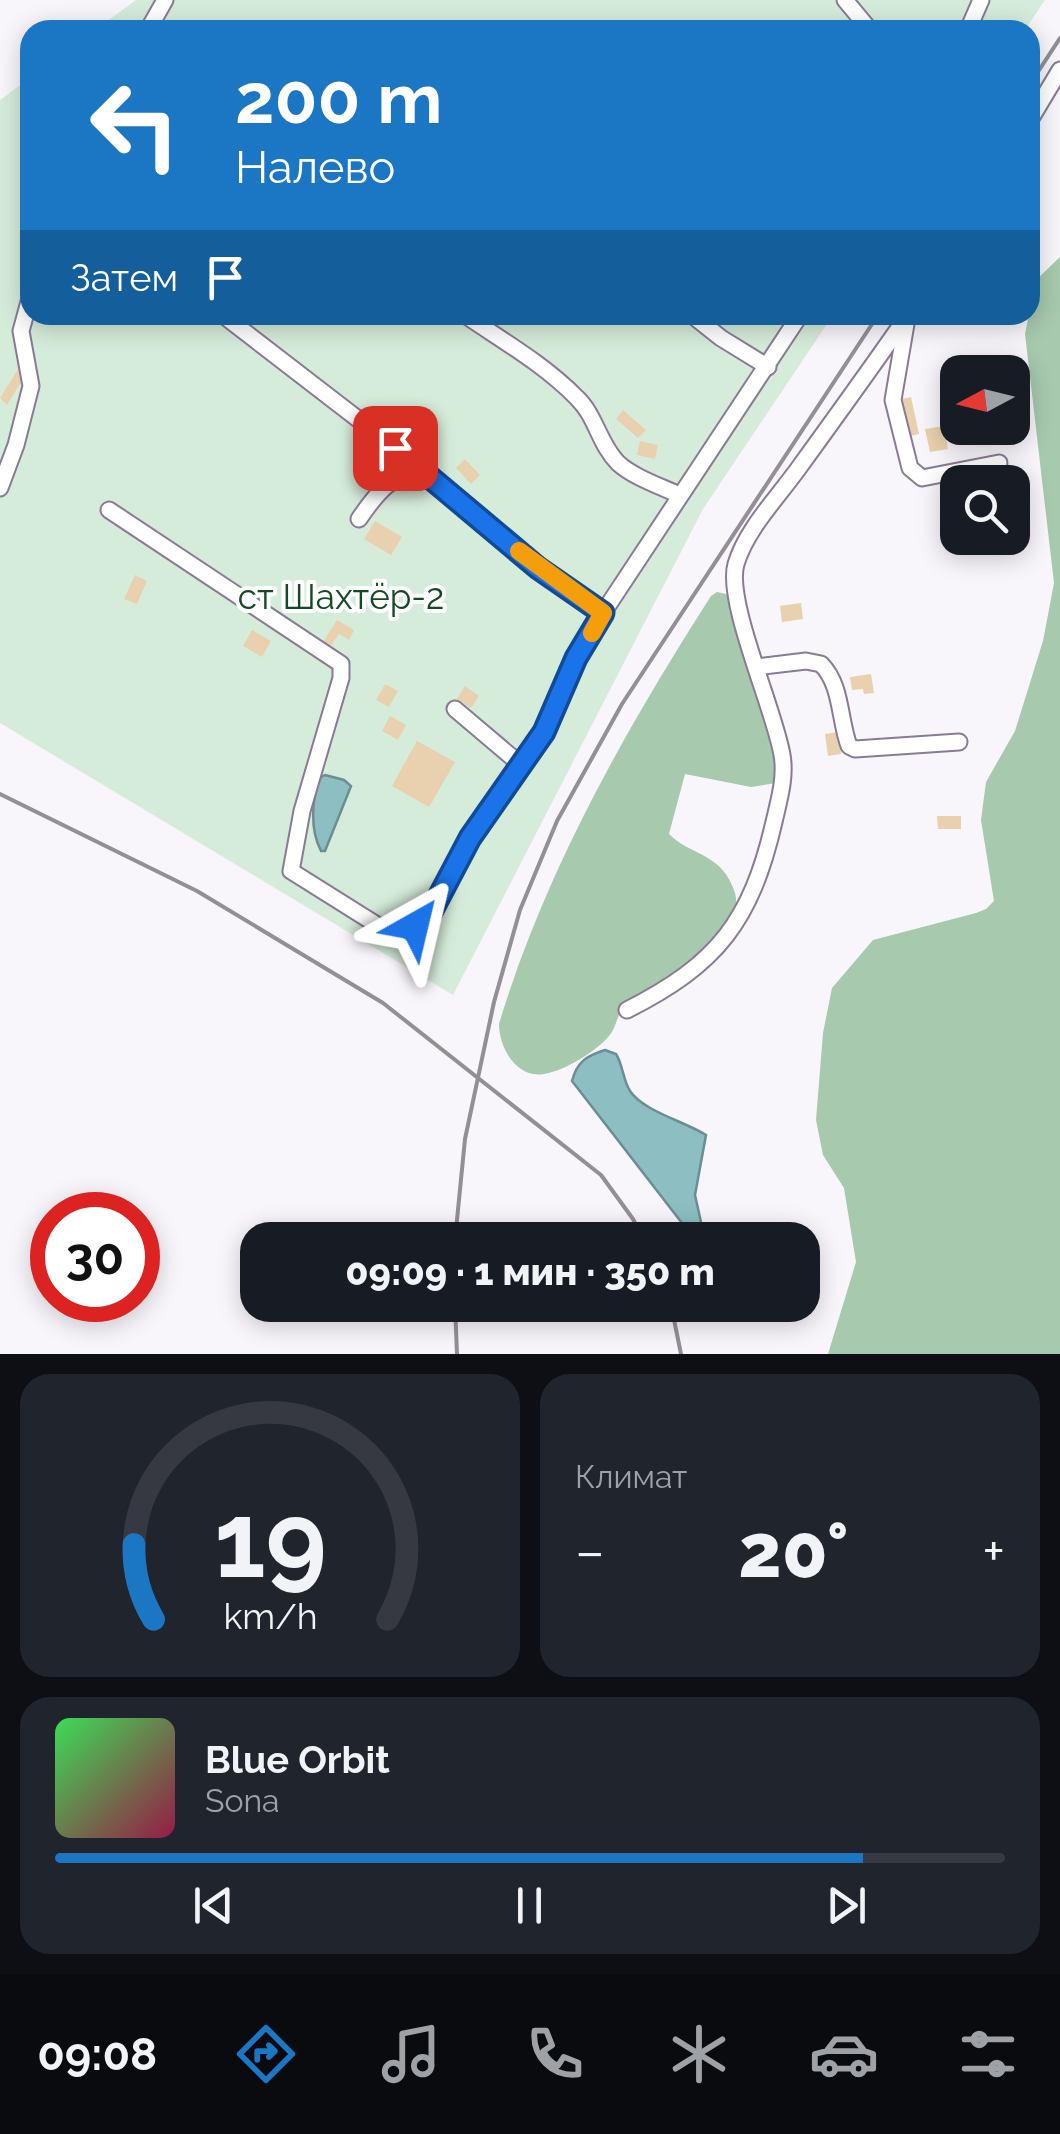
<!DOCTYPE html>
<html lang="ru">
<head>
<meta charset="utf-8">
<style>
	body { margin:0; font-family:Raleway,sans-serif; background:#20242c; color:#f1f3f6; height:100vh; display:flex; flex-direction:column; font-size:38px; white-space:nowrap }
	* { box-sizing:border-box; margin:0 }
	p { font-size:32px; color:#9ea1a6 }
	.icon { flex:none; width:55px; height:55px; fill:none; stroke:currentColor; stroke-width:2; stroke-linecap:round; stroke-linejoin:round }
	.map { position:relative; height:1354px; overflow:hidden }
	.drawer { display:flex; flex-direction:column; gap:20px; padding:20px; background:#0d0f14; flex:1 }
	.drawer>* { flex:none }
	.guide { position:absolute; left:20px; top:20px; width:1020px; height:305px; border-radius:30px; box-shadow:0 5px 25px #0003; background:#1b76c3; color:#fff; overflow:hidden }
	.needle { width:65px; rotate:263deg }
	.tools { position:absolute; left:940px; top:355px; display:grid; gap:20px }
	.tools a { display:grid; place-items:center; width:90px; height:90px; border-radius:20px; background:#171b24; box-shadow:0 5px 25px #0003; font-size:50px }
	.speed { position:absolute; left:30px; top:1192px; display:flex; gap:20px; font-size:50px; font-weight:700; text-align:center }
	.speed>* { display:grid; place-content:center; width:130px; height:130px; border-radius:50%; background:#171b24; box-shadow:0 5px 25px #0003; line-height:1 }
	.speed .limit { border:15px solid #d22; background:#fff; color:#111 }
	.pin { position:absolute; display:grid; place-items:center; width:85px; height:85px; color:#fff; margin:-42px; border-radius:20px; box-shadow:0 5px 15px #0006 }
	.me { position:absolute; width:110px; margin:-55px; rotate:37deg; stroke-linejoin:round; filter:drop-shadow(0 0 8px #0008) }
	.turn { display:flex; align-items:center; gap:35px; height:210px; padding:0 50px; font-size:45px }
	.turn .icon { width:130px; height:130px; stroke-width:2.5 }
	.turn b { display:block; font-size:70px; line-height:85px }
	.then { display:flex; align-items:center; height:95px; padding:0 50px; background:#0003; gap:20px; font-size:38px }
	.big { font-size:75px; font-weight:800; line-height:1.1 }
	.drawer .tile { flex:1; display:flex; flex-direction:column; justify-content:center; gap:15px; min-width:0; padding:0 35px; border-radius:30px; background:#20242c }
	.drawer .dial { align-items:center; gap:0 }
	.dial svg { height:260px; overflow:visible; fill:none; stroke:#363941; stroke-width:7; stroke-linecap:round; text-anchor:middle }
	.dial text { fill:#f1f3f6; stroke:none }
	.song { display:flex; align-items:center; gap:30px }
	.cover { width:120px; height:120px; border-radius:15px; background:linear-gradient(135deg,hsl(130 70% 55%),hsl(340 70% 35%)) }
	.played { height:10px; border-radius:5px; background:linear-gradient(90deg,#1b76c3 85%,#363941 85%) }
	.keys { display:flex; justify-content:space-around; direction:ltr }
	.heat { display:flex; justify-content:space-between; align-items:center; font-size:55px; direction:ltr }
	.drawer .tiles { flex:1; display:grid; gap:20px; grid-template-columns:1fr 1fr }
	.tile:last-child { grid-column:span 2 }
	.trip { position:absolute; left:240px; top:1222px; width:580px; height:100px; border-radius:30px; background:#171b24; box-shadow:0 5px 25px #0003; font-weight:800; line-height:100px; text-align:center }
	.tabs { display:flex; height:160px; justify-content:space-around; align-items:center; background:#090b0e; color:#9ea1a6 }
	.tabs .icon { width:70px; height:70px }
	.tabs .selected { color:#1b76c3 }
	.tabs b { font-size:45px; color:#f1f3f6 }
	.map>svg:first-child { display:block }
</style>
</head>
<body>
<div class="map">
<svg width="1060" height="1354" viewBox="0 0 1060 1354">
	<rect width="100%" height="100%" fill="#f8f5fb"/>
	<g fill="#d6ecda">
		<path d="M136,0h909l-20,30h-930z"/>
		<path d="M30,78v237h803l-130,194 -250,486 -453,-272v-623z"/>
	</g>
	<g fill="#a7c9ad">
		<path d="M1060,257v1097h-232l28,-92 -12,-74 -21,-33 -7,-35 7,-87 9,-45 41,-48 103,-27 10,-4 8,-8 -13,-81 5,-38 29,-51 28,-90 11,-58 -29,-249 11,-54z"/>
		<path d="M717,592l9,2 4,6 47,158 -1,25 -25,4 -66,-13 -16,60c23,23 53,18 66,59 4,15 -4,23 -12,34 -23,33 -42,42 -75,64 -7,5 -20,11 -25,17 -6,8 -7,20 -14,28 -12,15 -45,35 -65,38 -28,5 -45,-27 -45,-50 46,-153 127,-295 212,-428z"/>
	</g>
	<g fill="#8cbec2" stroke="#6c8d93" stroke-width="2.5">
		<path d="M325,775l19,5 7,6 -26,65h-4c-11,-21 -10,-53 0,-74z"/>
		<path d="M605,1050l11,4c7,11 7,26 14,37 13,20 56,31 76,44l-11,60 8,36 -11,5 -120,-155c5,-19 14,-25 33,-31z"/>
	</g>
	<g fill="#e9d0af">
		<path d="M18,369l8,5 -19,31 -7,-7z"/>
		<path d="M911,397l8,37 -13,3 -9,-37z"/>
		<path d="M623,410l23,20 -8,8 -22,-19z"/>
		<path d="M944,426l4,23 -18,3 -5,-23z"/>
		<path d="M640,441l18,4 -3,14 -18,-4z"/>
		<path d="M465,459l15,16 -9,9 -15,-16z"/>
		<path d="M375,521l27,16 -11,18 -27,-16z"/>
		<path d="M135,575l12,6 -10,23 -13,-5z"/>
		<path d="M801,603l2,16 -21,3 -2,-16z"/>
		<path d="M337,620l17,10 -5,10 -10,-6 -9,13 -7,-5z"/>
		<path d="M252,630l19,11 -9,16 -19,-11z"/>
		<path d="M871,674l3,19 -10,1 -1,-5 -11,1 -2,-13z"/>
		<path d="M385,684l13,7 -9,16 -13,-7z"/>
		<path d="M465,686l14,10 -8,12 -14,-9z"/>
		<path d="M390,716l16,9 -8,15 -16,-9z"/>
		<path d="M838,732l3,22 -13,2 -3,-22z"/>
		<path d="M417,741l38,21 -26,45 -37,-21z"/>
		<path d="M937,816h24v13h-23z"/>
	</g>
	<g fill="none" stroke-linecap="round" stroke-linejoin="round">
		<g stroke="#8a7b95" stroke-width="19">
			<g id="minor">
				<path d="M845,0l25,30"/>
				<path d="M148,30l17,-30"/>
				<path d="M968,30l13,-30"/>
				<path d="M1030,120l30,-50"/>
				<path d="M223,315l201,155"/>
				<path d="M465,315c38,26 80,50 112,83 19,18 22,46 41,65 15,14 42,23 61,32"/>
				<path d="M692,315l29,23 47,29"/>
				<path d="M906,324l-13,76 17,68 12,10 77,-15"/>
				<path d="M0,488l16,-43 15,-59 -10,-55 9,-33"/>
				<path d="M109,510l232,154v14l-39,133 -11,60 94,59 17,1 13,-5 16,-14 38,-74 75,-106 32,-74 27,-45 197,-298"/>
				<path d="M359,519c17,-25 33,-46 65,-49l114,98 65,45"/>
				<path d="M756,667l50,-6 15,3c21,21 18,55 28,82l6,3 104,-7"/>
				<path d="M455,709l65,55"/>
				<path d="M627,1010c91,-46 124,-89 147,-188 5,-22 12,-45 8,-67 -7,-44 -57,-154 -46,-191 10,-34 41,-66 62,-95 37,-51 74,-102 110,-154"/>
			</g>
		</g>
		<use href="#minor" stroke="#fff" stroke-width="15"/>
		<g stroke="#948f97" stroke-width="4">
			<path d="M1030,84l30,-46"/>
			<path d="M0,794l197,97 186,112 218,172 32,44 11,21"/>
			<path d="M455,1240l10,-101 29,-137 26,-92 37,-89 65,-117 256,-389"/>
			<path d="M455,1305l2,49"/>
			<path d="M671,1305l10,49"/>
		</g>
	</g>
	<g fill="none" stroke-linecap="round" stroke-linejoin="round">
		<g stroke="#114b97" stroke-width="25">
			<path id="route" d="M395,448l143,120 65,45 -27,45 -32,74 -74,106 -39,74 -16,14"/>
		</g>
		<use href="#route" stroke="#1a73e8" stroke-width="18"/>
		<path stroke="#f59e0b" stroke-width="18" d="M519,551l84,62 -11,20"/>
	</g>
	<g text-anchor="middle" stroke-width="8" stroke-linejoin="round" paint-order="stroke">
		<g font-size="35" fill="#154925" stroke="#fff">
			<text x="341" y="609">ст Шахтёр-2</text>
		</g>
	</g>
</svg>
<div class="tools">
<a><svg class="needle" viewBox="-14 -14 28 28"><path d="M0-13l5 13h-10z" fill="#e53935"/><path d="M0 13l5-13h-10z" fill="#9ea1a6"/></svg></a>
<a><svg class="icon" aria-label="search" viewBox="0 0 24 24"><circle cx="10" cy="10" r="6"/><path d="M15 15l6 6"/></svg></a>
</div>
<div class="speed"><div class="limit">30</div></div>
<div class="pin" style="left:395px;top:448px;background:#d93025"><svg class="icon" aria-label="arrive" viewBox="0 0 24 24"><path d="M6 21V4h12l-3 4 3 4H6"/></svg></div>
<svg class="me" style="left:415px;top:926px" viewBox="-20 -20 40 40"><path d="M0-17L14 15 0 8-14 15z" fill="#1a73e8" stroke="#fff" stroke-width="4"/></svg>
<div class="trip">09:09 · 1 мин · 350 m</div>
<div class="guide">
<div class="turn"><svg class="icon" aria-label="left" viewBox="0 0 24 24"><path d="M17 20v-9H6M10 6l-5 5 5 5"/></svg><div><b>200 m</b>Налево</div></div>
<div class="then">Затем<svg class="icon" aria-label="arrive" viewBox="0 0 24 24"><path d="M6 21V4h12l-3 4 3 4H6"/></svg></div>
</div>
</div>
<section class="drawer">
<div class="tiles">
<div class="tile dial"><svg viewBox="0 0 100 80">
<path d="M14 69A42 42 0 1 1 86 69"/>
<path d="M14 69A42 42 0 0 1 8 46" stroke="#1b76c3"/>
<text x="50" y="56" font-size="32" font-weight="700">19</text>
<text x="50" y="72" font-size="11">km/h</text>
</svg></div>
<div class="tile"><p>Климат</p>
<div class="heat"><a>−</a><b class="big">20°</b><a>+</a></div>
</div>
<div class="tile">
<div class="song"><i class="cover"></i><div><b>Blue Orbit</b><p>Sona</p></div></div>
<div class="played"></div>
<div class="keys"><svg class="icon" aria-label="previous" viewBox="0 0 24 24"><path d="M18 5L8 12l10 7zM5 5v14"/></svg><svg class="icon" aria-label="pause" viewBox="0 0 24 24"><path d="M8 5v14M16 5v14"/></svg><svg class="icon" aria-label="next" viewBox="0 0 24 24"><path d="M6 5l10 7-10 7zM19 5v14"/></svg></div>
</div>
</div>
</section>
<nav class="tabs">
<b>09:08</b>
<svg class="icon selected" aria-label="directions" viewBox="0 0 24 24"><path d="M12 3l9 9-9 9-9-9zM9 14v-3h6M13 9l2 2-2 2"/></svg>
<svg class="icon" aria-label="music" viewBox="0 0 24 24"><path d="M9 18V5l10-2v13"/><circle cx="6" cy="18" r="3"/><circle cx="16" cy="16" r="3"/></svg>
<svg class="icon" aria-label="phone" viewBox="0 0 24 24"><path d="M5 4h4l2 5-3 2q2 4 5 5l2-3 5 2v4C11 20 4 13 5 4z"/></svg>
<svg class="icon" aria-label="climate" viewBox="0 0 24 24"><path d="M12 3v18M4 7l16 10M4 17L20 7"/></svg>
<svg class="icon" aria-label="car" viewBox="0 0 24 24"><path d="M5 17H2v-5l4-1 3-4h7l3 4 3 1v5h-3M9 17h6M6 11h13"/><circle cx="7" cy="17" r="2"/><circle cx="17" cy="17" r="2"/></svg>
<svg class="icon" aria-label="filters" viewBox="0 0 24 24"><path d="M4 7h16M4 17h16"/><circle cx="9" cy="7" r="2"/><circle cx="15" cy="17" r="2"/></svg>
</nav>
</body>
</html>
